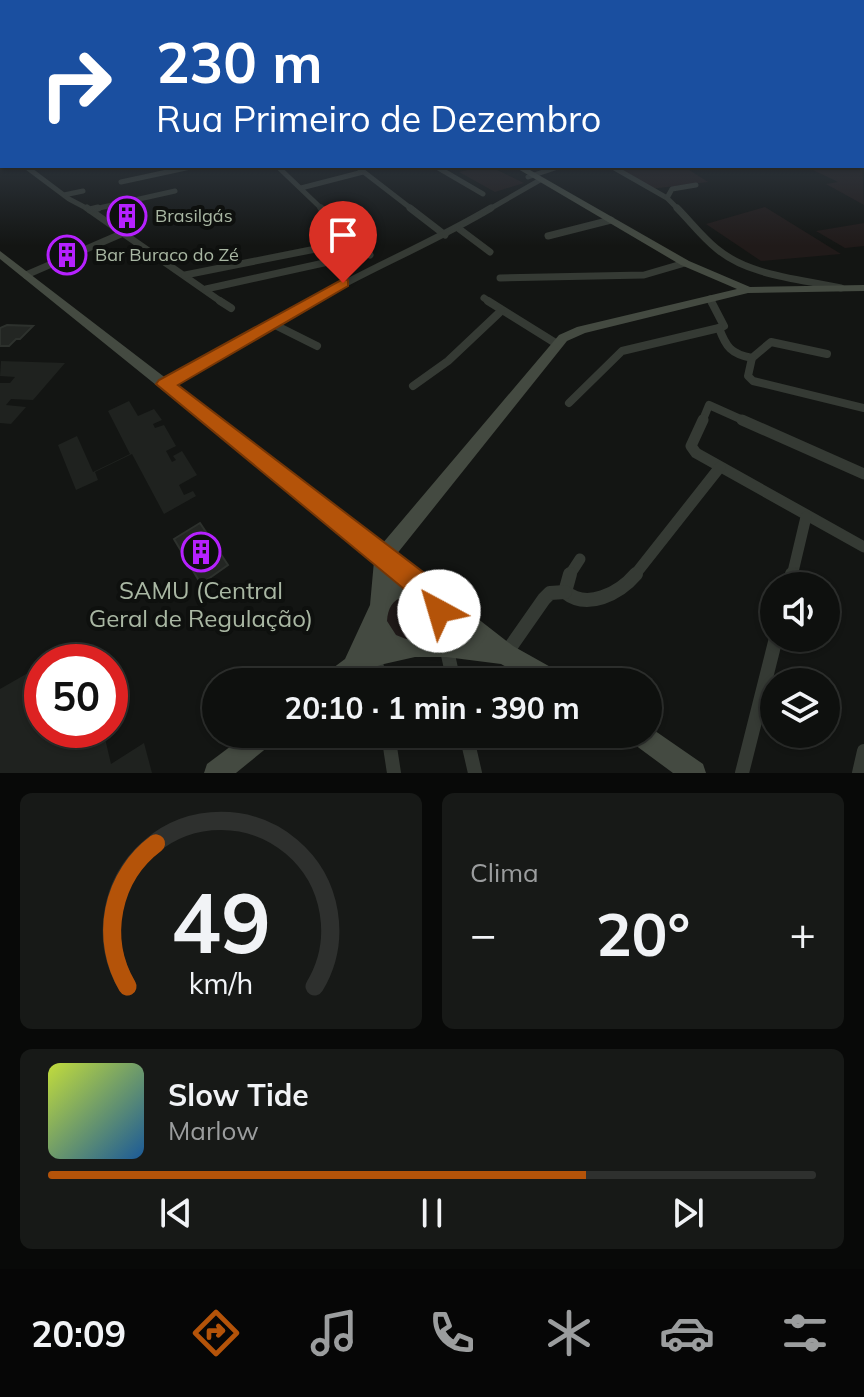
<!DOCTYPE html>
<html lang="pt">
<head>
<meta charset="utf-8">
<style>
	body { margin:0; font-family:Mulish,sans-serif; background:#171917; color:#f1f3f6; height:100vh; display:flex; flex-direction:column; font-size:30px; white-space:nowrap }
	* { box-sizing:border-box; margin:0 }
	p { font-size:26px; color:#9b9d9e }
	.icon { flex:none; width:44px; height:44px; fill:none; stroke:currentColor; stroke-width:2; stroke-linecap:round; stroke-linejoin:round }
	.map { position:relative; height:773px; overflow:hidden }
	.drawer { display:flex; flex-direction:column; gap:20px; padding:20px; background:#080908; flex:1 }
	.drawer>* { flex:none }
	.guide { position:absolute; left:0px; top:0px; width:864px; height:168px; box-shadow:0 2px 6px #0004,0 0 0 2px #2e302e; background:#1a4fa0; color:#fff; overflow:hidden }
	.tools { position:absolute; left:760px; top:572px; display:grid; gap:16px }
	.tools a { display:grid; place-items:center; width:80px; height:80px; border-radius:50%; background:#0e100e; box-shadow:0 2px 6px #0004,0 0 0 2px #2e302e; font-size:40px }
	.speed { position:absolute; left:24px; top:644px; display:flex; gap:16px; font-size:40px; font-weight:700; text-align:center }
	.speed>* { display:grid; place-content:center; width:104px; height:104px; border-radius:50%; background:#0e100e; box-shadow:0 2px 6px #0004,0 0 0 2px #2e302e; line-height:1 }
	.speed .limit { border:12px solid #d22; background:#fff; color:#111 }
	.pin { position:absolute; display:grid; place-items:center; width:68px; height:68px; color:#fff; margin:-82px -34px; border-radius:50% 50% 50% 0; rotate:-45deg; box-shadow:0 0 8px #0007 }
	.pin .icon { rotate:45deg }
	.me { position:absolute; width:88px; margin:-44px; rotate:321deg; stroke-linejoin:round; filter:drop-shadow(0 0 6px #0008) }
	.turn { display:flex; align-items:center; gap:28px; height:168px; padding:0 24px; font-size:36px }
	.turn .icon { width:104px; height:104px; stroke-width:2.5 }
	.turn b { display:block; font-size:56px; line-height:68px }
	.big { font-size:60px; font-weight:700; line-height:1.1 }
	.drawer .tile { flex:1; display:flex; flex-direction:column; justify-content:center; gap:12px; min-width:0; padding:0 28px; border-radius:12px; background:#171917 }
	.drawer .dial { align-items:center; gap:0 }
	.dial svg { height:208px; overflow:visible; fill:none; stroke:#2e302e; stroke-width:7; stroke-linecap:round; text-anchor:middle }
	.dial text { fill:#f1f3f6; stroke:none }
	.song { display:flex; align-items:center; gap:24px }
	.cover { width:96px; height:96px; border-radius:12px; background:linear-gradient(135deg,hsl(70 70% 55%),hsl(210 70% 35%)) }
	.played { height:8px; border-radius:4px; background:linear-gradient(90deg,#b45309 70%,#2e302e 70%) }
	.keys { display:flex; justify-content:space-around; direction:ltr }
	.heat { display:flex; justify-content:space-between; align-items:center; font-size:44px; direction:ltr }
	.drawer .tiles { flex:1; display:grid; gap:20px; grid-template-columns:1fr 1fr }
	.tile:last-child { grid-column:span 2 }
	.trip { position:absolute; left:202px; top:668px; width:460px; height:80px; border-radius:40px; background:#0e100e; box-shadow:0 2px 6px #0004,0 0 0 2px #2e302e; font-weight:700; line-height:80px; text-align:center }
	.menu { display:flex; height:128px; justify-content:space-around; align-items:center; background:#060606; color:#9b9d9e }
	.menu .icon { width:56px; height:56px }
	.menu .current { color:#b45309 }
	.menu b { font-size:36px; color:#f1f3f6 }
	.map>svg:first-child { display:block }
</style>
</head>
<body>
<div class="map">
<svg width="864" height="773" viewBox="0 0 864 773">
	<rect width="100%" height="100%" fill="#131513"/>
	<g fill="#1f221f">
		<path d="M1,361l64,2 -32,37 -22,-1 -5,6 20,2 -15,17 -11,-1v-40h10l5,-6 -15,-1z"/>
		<path d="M129,401l9,15 16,-7 8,11 -9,4 2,4 9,-3 12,21 -10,5 6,11 4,-2 -3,-4 9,-5 15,24 -18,10 5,10 9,-4 3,5 -32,18 -32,-60 -37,18 3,8 -22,10 -18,-45 19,-9 16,36 37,-18 -22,-43z"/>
		<path d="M42,665v65h61l8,34 33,-21 8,30h-152v-84z"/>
	</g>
	<g fill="#201a19">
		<path d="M862,157l2,48 -38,-21 12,-2 -25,-12h-39l-1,-4h89z"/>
		<path d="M482,166h7l35,17 -29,9 -36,-20z"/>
		<path d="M616,166h67l25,16 -57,7z"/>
		<path d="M765,207l76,47 -80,7 -55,-37z"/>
		<path d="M864,223v23l-19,2 -29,-17z"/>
		<circle cx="406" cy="618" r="21"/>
	</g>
	<g fill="#232623" stroke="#2d312d" stroke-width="2">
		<path d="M7,325l26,1 -13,13h-4l-7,7h-9v-18z"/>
		<path d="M200,523l28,42 -27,19 -27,-45z"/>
	</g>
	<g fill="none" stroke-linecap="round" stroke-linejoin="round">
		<g stroke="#353a34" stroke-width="5">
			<path d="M25,166l44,33 21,11"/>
			<path d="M277,166l46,44"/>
			<path d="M356,166l57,44"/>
			<path d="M435,166l48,28"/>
			<path d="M611,166l56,32"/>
			<path d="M528,177l33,-11"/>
			<path d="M121,182l74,-16"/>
			<path d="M301,188l62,-16"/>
			<path d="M64,195l19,-4"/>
			<path d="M90,210l85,-19"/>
			<path d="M488,210l52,-30"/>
			<path d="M679,210l-12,-12 5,-9 24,-4"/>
		</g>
		<g stroke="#353a34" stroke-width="7">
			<path d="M87,208l136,95"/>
			<path d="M321,208l49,47"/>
			<path d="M410,208l35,27"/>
			<path d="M677,208c13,13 25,29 40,41 32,27 84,30 124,39"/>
			<path d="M90,210l8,-2"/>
			<path d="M458,228l32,24"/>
			<path d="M548,236l63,-16"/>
			<path d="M26,275l95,-41"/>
			<path d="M185,275l171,-34"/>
			<path d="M500,278l144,-3 41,-12"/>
			<path d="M206,289l163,-36"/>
			<path d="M484,298l7,5"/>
			<path d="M710,299l2,4"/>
			<path d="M309,303c59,-34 123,-60 182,-95"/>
		</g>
		<g stroke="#353a34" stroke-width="8">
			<path d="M220,301l11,7"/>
			<path d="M488,301l69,43"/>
			<path d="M711,301l13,25 -5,2c7,19 12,26 33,30l19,-16 56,12"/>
			<path d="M271,323l46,23"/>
			<path d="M752,358l-4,18 5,5 111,27"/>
			<path d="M165,384l147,-83"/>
			<path d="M413,386l35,-25 53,-50"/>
			<path d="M569,403l53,-52 97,-23"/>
			<path d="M702,422l7,-17 38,17"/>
		</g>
		<g stroke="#353a34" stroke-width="11">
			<path d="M703,420l-12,26 5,7 168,94"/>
			<path d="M742,420l122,54"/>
			<path d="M569,576l11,-17"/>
			<path d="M634,576l86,-109"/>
			<path d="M792,576l14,-59"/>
		</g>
		<g stroke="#353a34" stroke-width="14">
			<path d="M789,586l3,-12"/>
			<path d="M565,592c22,18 54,2 71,-18"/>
			<path d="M565,592l5,-18"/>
			<path d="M446,646l8,36"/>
			<path d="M507,652l37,-53 6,-6 15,-1"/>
			<path d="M374,656l7,26"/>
			<path d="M388,734l6,39"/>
			<path d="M466,734l9,39"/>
			<path d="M742,773l34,-135"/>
			<path d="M859,773l5,-22"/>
		</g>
		<g fill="#444a41" fill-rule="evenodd">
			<path d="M513,166h10l166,95 61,26 114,-2v6l-116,2 -163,40 -18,8 -171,214 117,91 50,28 3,8h-33l-32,-18 -55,-7h-31l-31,7 -13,4 -20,14h-29l3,-8 20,-15 25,-54 4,-44 -374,-302v-8l382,293 177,-209 18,-8 160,-38 -56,-24zM405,596c2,0 13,1 14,2 22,12 5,36 -13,41l-10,-4 -9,-14c1,-13 5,-21 18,-25zM449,622l20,16 -25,-3z"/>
			<path d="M648,726l55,38 3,9h-33l-42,-31 -4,-8h21z"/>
			<path d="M247,734h31l-4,8 -38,31h-32l3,-9z"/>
		</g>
		<rect fill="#51594f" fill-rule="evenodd" x="862" y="141" width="2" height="5"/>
		<path fill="#626c5f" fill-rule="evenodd" d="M862,138h2v5l-2,-1z"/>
	</g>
	<linearGradient id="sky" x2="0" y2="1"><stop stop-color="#0a0c0a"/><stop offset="0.56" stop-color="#333b44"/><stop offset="1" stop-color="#333b44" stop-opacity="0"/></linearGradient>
	<rect width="864" height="246" fill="url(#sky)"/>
	<path fill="#b45309" stroke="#753606" stroke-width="2" d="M343,279l5,1v6l-170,99 262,200 12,26 -4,10 -9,3 -10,-3 -8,-18 -265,-219 3,-4z"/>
	<defs>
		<g id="building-ring" transform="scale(2)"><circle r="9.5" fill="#0e100e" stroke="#b621ff" stroke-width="1.5"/><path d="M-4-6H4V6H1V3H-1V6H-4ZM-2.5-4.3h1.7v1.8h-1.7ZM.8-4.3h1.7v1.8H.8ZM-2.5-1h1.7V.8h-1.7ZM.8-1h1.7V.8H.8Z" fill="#b621ff"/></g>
	</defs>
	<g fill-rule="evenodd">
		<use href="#building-ring" x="127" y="216"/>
		<use href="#building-ring" x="67" y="255"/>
		<use href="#building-ring" x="201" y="552"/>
	</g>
	<g text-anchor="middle" stroke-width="8" stroke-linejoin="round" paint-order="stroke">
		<g font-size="18" fill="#a9b7a3" stroke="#0e100e" text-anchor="start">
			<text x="155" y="222">Brasilgás</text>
			<text x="95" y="261">Bar Buraco do Zé</text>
		</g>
		<g font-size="24" fill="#a9b7a3" stroke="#0e100e">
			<text x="201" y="599">SAMU (Central<tspan x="201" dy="28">Geral de Regulação)</tspan></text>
		</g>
	</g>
</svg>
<div class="tools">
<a><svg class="icon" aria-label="sound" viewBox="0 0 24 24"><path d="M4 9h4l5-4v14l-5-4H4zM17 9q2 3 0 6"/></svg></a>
<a><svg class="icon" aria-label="layers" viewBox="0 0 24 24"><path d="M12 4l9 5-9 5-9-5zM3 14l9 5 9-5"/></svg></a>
</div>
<div class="speed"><div class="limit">50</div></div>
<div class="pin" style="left:343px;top:283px;background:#d93025"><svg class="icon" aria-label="arrive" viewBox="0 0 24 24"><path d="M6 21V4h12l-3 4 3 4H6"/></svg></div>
<svg class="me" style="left:439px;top:611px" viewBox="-20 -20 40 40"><circle r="19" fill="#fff"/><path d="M0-13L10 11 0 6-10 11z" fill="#b45309"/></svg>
<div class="trip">20:10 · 1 min · 390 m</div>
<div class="guide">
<div class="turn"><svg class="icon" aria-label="right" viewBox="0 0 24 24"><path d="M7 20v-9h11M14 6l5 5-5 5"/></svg><div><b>230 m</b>Rua Primeiro de Dezembro</div></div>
</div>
</div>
<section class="drawer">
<div class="tiles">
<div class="tile dial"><svg viewBox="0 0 100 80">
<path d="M14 69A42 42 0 1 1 86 69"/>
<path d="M14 69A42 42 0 0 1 25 14" stroke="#b45309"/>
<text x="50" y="56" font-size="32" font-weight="700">49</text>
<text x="50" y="72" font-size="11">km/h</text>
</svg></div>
<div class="tile"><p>Clima</p>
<div class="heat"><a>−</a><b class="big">20°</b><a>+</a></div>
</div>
<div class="tile">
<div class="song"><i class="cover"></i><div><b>Slow Tide</b><p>Marlow</p></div></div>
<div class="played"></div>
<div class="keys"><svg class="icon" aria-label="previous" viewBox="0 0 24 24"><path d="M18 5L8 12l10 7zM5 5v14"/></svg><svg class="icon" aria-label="pause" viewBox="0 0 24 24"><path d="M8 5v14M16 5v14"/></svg><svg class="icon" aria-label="next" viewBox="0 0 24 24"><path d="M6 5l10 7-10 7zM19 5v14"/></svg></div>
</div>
</div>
</section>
<nav class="menu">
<b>20:09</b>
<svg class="icon current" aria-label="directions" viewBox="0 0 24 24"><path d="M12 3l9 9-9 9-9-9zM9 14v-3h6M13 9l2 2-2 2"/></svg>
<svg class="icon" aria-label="music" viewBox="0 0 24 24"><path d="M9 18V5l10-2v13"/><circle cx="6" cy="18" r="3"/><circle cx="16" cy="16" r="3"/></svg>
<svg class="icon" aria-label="phone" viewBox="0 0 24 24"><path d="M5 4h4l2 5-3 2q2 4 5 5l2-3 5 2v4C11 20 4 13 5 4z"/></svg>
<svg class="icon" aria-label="climate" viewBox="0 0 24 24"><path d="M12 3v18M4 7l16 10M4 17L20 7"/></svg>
<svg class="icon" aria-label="car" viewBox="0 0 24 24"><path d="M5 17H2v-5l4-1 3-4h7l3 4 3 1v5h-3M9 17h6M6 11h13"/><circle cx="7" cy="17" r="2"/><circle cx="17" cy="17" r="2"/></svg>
<svg class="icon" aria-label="filters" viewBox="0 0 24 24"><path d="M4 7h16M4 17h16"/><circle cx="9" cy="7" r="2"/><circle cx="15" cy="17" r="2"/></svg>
</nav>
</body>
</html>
